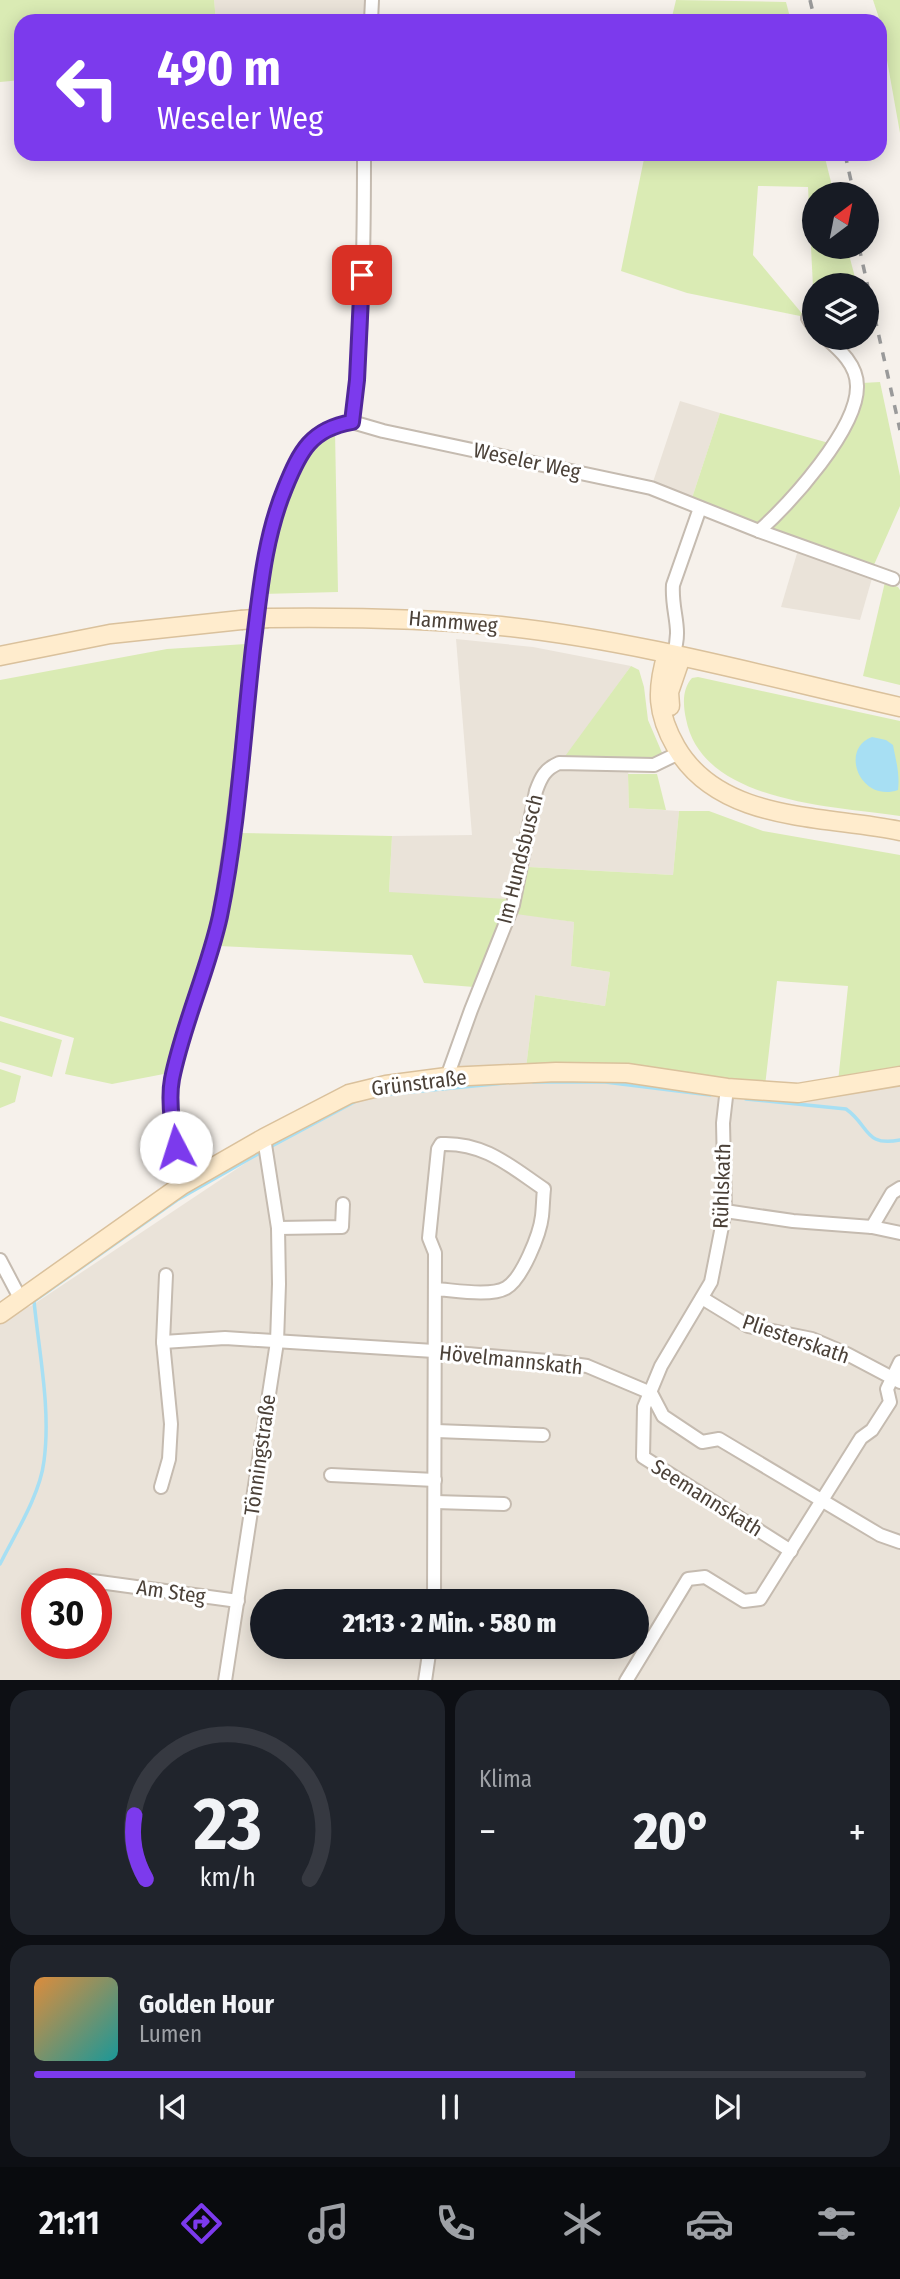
<!DOCTYPE html>
<html lang="de">
<head>
<meta charset="utf-8">
<style>
	body { margin:0; font-family:"Fira Sans Condensed",sans-serif; background:#20242c; color:#f1f3f6; height:100vh; display:flex; flex-direction:column; font-size:26px; white-space:nowrap }
	* { box-sizing:border-box; margin:0 }
	p { font-size:23px; color:#9ea1a6 }
	.icon { flex:none; width:38px; height:38px; fill:none; stroke:currentColor; stroke-width:2; stroke-linecap:round; stroke-linejoin:round }
	.map { position:relative; height:1680px; overflow:hidden }
	.panel { display:flex; flex-direction:column; gap:10px; padding:10px; background:#0d0f14; flex:1 }
	.panel>* { flex:none }
	.top-card { position:absolute; left:14px; top:14px; width:873px; height:147px; border-radius:21px; box-shadow:0 4px 18px #0003; background:#7c3aed; color:#fff; overflow:hidden }
	.needle { width:46px; rotate:32deg }
	.fabs { position:absolute; left:802px; top:182px; display:grid; gap:14px }
	.fabs a { display:grid; place-items:center; width:77px; height:77px; border-radius:50%; background:#171b24; box-shadow:0 4px 18px #0003; font-size:35px }
	.speed { position:absolute; left:21px; top:1568px; display:flex; gap:14px; font-size:35px; font-weight:700; text-align:center }
	.speed>* { display:grid; place-content:center; width:91px; height:91px; border-radius:50%; background:#171b24; box-shadow:0 4px 18px #0003; line-height:1 }
	.speed .limit { border:10px solid #d22; background:#fff; color:#111 }
	.pin { position:absolute; display:grid; place-items:center; width:60px; height:60px; color:#fff; margin:-30px; border-radius:14px; box-shadow:0 4px 10px #0006 }
	.me { position:absolute; width:77px; margin:-38px; rotate:355deg; stroke-linejoin:round; filter:drop-shadow(0 0 5px #0008) }
	.turn { display:flex; align-items:center; gap:24px; height:147px; padding:0 28px; font-size:32px }
	.turn .icon { width:91px; height:91px; stroke-width:2.5 }
	.turn b { display:block; font-size:49px; line-height:60px }
	.big { font-size:52px; font-weight:800; line-height:1.1 }
	.panel .card { flex:1; display:flex; flex-direction:column; justify-content:center; gap:10px; min-width:0; padding:0 24px; border-radius:21px; background:#20242c }
	.panel .dial { align-items:center; gap:0 }
	.dial svg { height:182px; overflow:visible; fill:none; stroke:#363941; stroke-width:7; stroke-linecap:round; text-anchor:middle }
	.dial text { fill:#f1f3f6; stroke:none }
	.song { display:flex; align-items:center; gap:21px }
	.cover { width:84px; height:84px; border-radius:10px; background:linear-gradient(135deg,hsl(30 70% 55%),hsl(180 70% 35%)) }
	.played { height:7px; border-radius:4px; background:linear-gradient(90deg,#7c3aed 65%,#363941 65%) }
	.keys { display:flex; justify-content:space-around; direction:ltr }
	.heat { display:flex; justify-content:space-between; align-items:center; font-size:38px; direction:ltr }
	.panel .tiles { flex:1; display:grid; gap:10px; grid-template-columns:1fr 1fr }
	.card:last-child { grid-column:span 2 }
	.trip { position:absolute; left:250px; top:1589px; width:399px; height:70px; border-radius:35px; background:#171b24; box-shadow:0 4px 18px #0003; font-weight:800; line-height:70px; text-align:center }
	.tabs { display:flex; height:112px; justify-content:space-around; align-items:center; background:#090b0e; color:#9ea1a6 }
	.tabs .icon { width:49px; height:49px }
	.tabs .active { color:#7c3aed }
	.tabs b { font-size:32px; color:#f1f3f6 }
	.map>svg:first-child { display:block }
</style>
</head>
<body>
<div class="map">
<svg width="900" height="1681" viewBox="0 0 900 1681">
	<rect width="100%" height="100%" fill="#f6f1eb"/>
	<g fill="#eae3d9" fill-rule="evenodd">
		<path d="M214,0h162l-1,21h-159z"/>
		<path d="M680,401l40,12 -29,88 -39,-16z"/>
		<path d="M798,550l75,25 -13,45 -79,-13z"/>
		<path d="M456,639l77,8 98,19 -67,93 64,2 1,47 50,3 -6,64 -144,-8 -13,46 58,9 -3,44 39,6 -5,34 -70,-11 -9,73 -83,5 31,-86 -85,-95 3,-56 80,-1z"/>
		<path d="M900,1070v610l-900,1v-359l13,-11 18,-5 318,-212 278,-21 179,15zM37,1584h59v59h-59zM262,1601h375v46h-375z"/>
	</g>
	<g fill="#daebb4">
		<path d="M0,0h214l2,21h-195v59l-21,2z"/>
		<path d="M676,0l110,2 5,19h-120z"/>
		<path d="M873,0h27v133l-20,-112z"/>
		<path d="M645,154h179l10,40h-20v53h33l10,38 -44,2 -5,-100 -50,-1 -5,69 52,62 -118,-24 -66,-22z"/>
		<path d="M880,382l20,94v30l-27,61 -104,-38 59,-65 34,-81z"/>
		<path d="M720,413l109,30 -46,58 -25,23 -67,-23z"/>
		<path d="M335,431l3,161 -76,2 25,-102 23,-45z"/>
		<path d="M885,582l13,5 2,3v95l-37,-9z"/>
		<path d="M246,644l-15,171 -16,99 -46,159 -57,11 -47,-10 9,-36 -74,-22v-336l167,-31z"/>
		<path d="M631,666l8,4 5,17 4,33 15,35 -13,4h-87z"/>
		<path d="M698,677l202,44v95c-67,-10 -198,-13 -214,-97 -3,-14 -4,-30 6,-41z"/>
		<path d="M628,774h29l9,36 -37,-2z"/>
		<path d="M679,811h30l54,20 137,24v215l-62,12 10,-96 -71,-5 -12,105 -239,-18 9,-73 70,11 5,-34 -39,-6 3,-44 -58,-8 13,-47 144,8z"/>
		<path d="M239,833l153,3 -3,56 118,7 -33,88 -50,-4 -12,-28 -193,-9z"/>
		<path d="M0,1021l62,19 -10,37 -52,-15z"/>
		<path d="M0,1069l21,7 -6,26 -15,6z"/>
	</g>
	<path fill="#a7dff3" d="M872,737l14,3 7,5c3,16 7,29 5,45 -38,13 -59,-41 -26,-53z"/>
	<g fill="none" stroke-linecap="round" stroke-linejoin="round">
		<g stroke="#a7dff3" stroke-width="3.5">
			<path d="M533,1082h72l105,13"/>
			<path d="M380,1095l125,-12"/>
			<path d="M746,1099l100,10c24,17 18,38 54,31"/>
			<path d="M270,1147l86,-46"/>
			<path d="M0,1564c15,-30 40,-69 44,-103 7,-52 -5,-108 -10,-160l143,-101 86,-49"/>
		</g>
		<g stroke="#c5bbb0" stroke-width="16">
			<g id="street">
				<path d="M371,21l1,-21"/>
				<path d="M364,154c0,89 -1,180 -12,268l31,9 268,57 108,43 134,48"/>
				<path d="M808,318l6,9"/>
				<path d="M759,531c31,-28 99,-102 98,-145 0,-21 -17,-36 -31,-48"/>
				<path d="M673,655c10,-27 -2,-43 0,-70l27,-77"/>
				<path d="M447,1077l24,-67 42,-105 23,-114c5,-14 9,-22 23,-28l95,2 25,-12"/>
				<path d="M727,1088l-4,35 2,88 -14,71 -50,84 -17,41 -1,50 148,94"/>
				<path d="M182,1185c-6,-32 -15,-73 -10,-105 9,-56 39,-112 48,-169 14,-80 22,-161 31,-242 8,-69 13,-137 42,-201 14,-29 27,-40 59,-46"/>
				<path d="M725,1211l68,10 79,6 28,6"/>
				<path d="M872,1227l20,-34 8,-5"/>
				<path d="M278,1228l64,-1 1,-23"/>
				<path d="M0,1260l20,38"/>
				<path d="M702,1298l46,28 64,13 35,15 53,28"/>
				<path d="M163,1342l62,-4 209,13 125,11 28,4 64,27 12,23 39,26 17,-3 161,96 20,7"/>
				<path d="M436,1431l107,4"/>
				<path d="M331,1475l104,5"/>
				<path d="M161,1487l8,-28 2,-35 -8,-82 3,-67"/>
				<path d="M435,1502l69,2"/>
				<path d="M63,1577l175,24"/>
				<path d="M434,1601l1,-348 -6,-15 9,-89 3,-5c43,-2 69,22 103,45 -1,9 -1,18 -2,27 -2,18 -20,63 -36,72 -16,9 -53,2 -71,1"/>
				<path d="M225,1681l52,-339 2,-58 -1,-56 -14,-90"/>
				<path d="M425,1681l5,-34"/>
				<path d="M626,1681l62,-102 17,-2 39,24 16,-2 101,-161 11,-8 18,-28 -3,-13 13,-27"/>
			</g>
		</g>
		<g stroke="#dac19c" stroke-width="21">
			<g id="secondary">
				<path d="M268,618c78,-1 155,0 233,8 134,14 267,51 399,81"/>
				<path d="M667,654c-11,36 -10,60 9,93 44,76 148,68 224,84"/>
				<path d="M0,656l110,-22 131,-14"/>
				<path d="M670,706l-1,-14 12,-35"/>
				<path d="M0,1314l182,-129 82,-47 85,-44 37,-9 61,-8 109,-5 71,1 100,15 71,5 102,-17"/>
			</g>
		</g>
		<use href="#street" stroke="#fff" stroke-width="12"/>
		<use href="#secondary" stroke="#ffeccd" stroke-width="18"/>
		<g stroke="#9a9a9a" stroke-width="3.5" stroke-dasharray="9 9" stroke-linecap="butt">
			<path d="M810,0l5,21"/>
			<path d="M845,154l9,40"/>
			<path d="M859,247l41,183"/>
		</g>
		<g stroke="#dac19c" stroke-width="21" stroke-linecap="butt">
			<path id="secondary-bridge" d="M241,620l27,-2"/>
		</g>
		<use href="#secondary-bridge" stroke="#ffeccd" stroke-width="18"/>
	</g>
	<g fill="none" stroke-linecap="round" stroke-linejoin="round">
		<g stroke="#51269a" stroke-width="18">
			<path id="route" d="M176,1147c-4,-21 -8,-47 -4,-68 11,-55 36,-108 48,-163 18,-88 23,-179 33,-268 7,-55 11,-109 32,-160 15,-37 26,-59 67,-66l5,-42 5,-105"/>
		</g>
		<use href="#route" stroke="#7c3aed" stroke-width="12"/>
	</g>
	<g text-anchor="middle" stroke-width="6" stroke-linejoin="round" paint-order="stroke">
		<g font-size="21" fill="#4b4138" stroke="#fff">
			<text transform="translate(527 461) rotate(12)" y="7">Weseler Weg</text>
			<text transform="translate(453 622) rotate(5)" y="7">Hammweg</text>
			<text transform="translate(520 859) rotate(-76)" y="7">Im Hundsbusch</text>
			<text transform="translate(419 1083) rotate(-7)" y="7">Grünstraße</text>
			<text transform="translate(722 1186) rotate(-88)" y="7">Rühlskath</text>
			<text transform="translate(796 1339) rotate(19)" y="7">Pliesterskath</text>
			<text transform="translate(511 1360) rotate(6)" y="7">Hövelmannskath</text>
			<text transform="translate(260 1455) rotate(-82)" y="7">Tönningstraße</text>
			<text transform="translate(707 1498) rotate(32)" y="7">Seemannskath</text>
			<text transform="translate(171 1592) rotate(8)" y="7">Am Steg</text>
		</g>
	</g>
</svg>
<div class="fabs">
<a><svg class="needle" viewBox="-14 -14 28 28"><path d="M0-13l5 13h-10z" fill="#e53935"/><path d="M0 13l5-13h-10z" fill="#9ea1a6"/></svg></a>
<a><svg class="icon" aria-label="layers" viewBox="0 0 24 24"><path d="M12 4l9 5-9 5-9-5zM3 14l9 5 9-5"/></svg></a>
</div>
<div class="speed"><div class="limit">30</div></div>
<div class="pin" style="left:362px;top:275px;background:#d93025"><svg class="icon" aria-label="arrive" viewBox="0 0 24 24"><path d="M6 21V4h12l-3 4 3 4H6"/></svg></div>
<svg class="me" style="left:176px;top:1147px" viewBox="-20 -20 40 40"><circle r="19" fill="#fff"/><path d="M0-13L10 11 0 6-10 11z" fill="#7c3aed"/></svg>
<div class="trip">21:13 · 2 Min. · 580 m</div>
<div class="top-card">
<div class="turn"><svg class="icon" aria-label="left" viewBox="0 0 24 24"><path d="M17 20v-9H6M10 6l-5 5 5 5"/></svg><div><b>490 m</b>Weseler Weg</div></div>
</div>
</div>
<section class="panel">
<div class="tiles">
<div class="card dial"><svg viewBox="0 0 100 80">
<path d="M14 69A42 42 0 1 1 86 69"/>
<path d="M14 69A42 42 0 0 1 9 41" stroke="#7c3aed"/>
<text x="50" y="56" font-size="32" font-weight="700">23</text>
<text x="50" y="72" font-size="11">km/h</text>
</svg></div>
<div class="card"><p>Klima</p>
<div class="heat"><a>−</a><b class="big">20°</b><a>+</a></div>
</div>
<div class="card">
<div class="song"><i class="cover"></i><div><b>Golden Hour</b><p>Lumen</p></div></div>
<div class="played"></div>
<div class="keys"><svg class="icon" aria-label="previous" viewBox="0 0 24 24"><path d="M18 5L8 12l10 7zM5 5v14"/></svg><svg class="icon" aria-label="pause" viewBox="0 0 24 24"><path d="M8 5v14M16 5v14"/></svg><svg class="icon" aria-label="next" viewBox="0 0 24 24"><path d="M6 5l10 7-10 7zM19 5v14"/></svg></div>
</div>
</div>
</section>
<nav class="tabs">
<b>21:11</b>
<svg class="icon active" aria-label="directions" viewBox="0 0 24 24"><path d="M12 3l9 9-9 9-9-9zM9 14v-3h6M13 9l2 2-2 2"/></svg>
<svg class="icon" aria-label="music" viewBox="0 0 24 24"><path d="M9 18V5l10-2v13"/><circle cx="6" cy="18" r="3"/><circle cx="16" cy="16" r="3"/></svg>
<svg class="icon" aria-label="phone" viewBox="0 0 24 24"><path d="M5 4h4l2 5-3 2q2 4 5 5l2-3 5 2v4C11 20 4 13 5 4z"/></svg>
<svg class="icon" aria-label="climate" viewBox="0 0 24 24"><path d="M12 3v18M4 7l16 10M4 17L20 7"/></svg>
<svg class="icon" aria-label="car" viewBox="0 0 24 24"><path d="M5 17H2v-5l4-1 3-4h7l3 4 3 1v5h-3M9 17h6M6 11h13"/><circle cx="7" cy="17" r="2"/><circle cx="17" cy="17" r="2"/></svg>
<svg class="icon" aria-label="filters" viewBox="0 0 24 24"><path d="M4 7h16M4 17h16"/><circle cx="9" cy="7" r="2"/><circle cx="15" cy="17" r="2"/></svg>
</nav>
</body>
</html>
